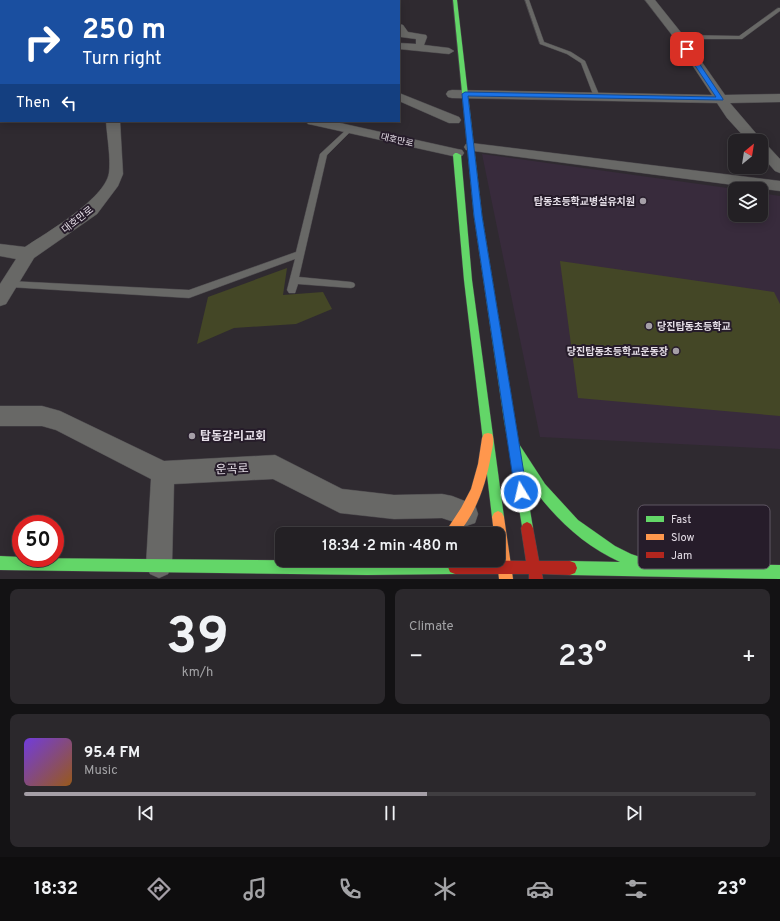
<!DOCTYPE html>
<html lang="en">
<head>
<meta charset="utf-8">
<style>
	body { margin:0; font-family:Overpass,"Noto Sans KR",sans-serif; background:#2b282c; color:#f1f3f6; height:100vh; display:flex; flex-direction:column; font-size:15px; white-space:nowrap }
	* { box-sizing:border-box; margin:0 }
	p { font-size:13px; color:#a3a3a6 }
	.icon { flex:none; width:22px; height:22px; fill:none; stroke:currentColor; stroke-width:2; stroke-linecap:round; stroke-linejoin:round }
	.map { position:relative; height:579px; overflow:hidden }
	.details { display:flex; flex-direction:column; gap:10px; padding:10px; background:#131214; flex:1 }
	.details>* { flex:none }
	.guide { position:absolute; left:0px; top:0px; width:400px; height:122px; box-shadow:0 2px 10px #0003,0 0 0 1px #403e41; background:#1a4fa0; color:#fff; overflow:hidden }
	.needle { width:26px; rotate:30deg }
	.buttons { position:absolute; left:728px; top:134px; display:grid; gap:8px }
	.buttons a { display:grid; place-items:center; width:40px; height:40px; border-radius:8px; background:#232024; box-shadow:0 2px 10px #0003,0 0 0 1px #403e41; font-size:20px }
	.speed { position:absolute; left:12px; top:515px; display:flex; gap:8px; font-size:20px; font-weight:700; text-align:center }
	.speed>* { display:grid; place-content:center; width:52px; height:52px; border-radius:50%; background:#232024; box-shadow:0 2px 10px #0003,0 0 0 1px #403e41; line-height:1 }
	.speed .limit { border:6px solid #d22; background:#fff; color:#111 }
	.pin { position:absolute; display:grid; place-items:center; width:34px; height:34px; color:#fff; margin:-17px; border-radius:8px; box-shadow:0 2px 6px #0006 }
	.me { position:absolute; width:44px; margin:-22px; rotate:351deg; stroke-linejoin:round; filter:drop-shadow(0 0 3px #0008) }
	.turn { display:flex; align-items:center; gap:14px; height:84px; padding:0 16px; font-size:18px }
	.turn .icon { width:52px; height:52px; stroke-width:2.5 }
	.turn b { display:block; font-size:28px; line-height:34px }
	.then { display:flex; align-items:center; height:38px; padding:0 16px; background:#0003; gap:8px; font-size:15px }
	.big { font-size:30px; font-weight:600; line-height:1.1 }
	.details .widget { flex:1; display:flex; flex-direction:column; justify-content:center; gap:6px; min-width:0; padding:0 14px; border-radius:8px; background:#2b282c }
	.details .dial { align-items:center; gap:0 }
	.dial b { font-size:52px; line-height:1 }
	.song { display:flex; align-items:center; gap:12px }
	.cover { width:48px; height:48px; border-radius:6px; background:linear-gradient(135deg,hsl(260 70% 55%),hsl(30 70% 35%)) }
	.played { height:4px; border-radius:2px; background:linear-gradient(90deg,#a59fa7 55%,#403e41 55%) }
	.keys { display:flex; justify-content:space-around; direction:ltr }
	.heat { display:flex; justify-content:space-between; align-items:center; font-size:22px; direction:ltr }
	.details .tiles { flex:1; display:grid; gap:10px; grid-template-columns:1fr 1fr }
	.widget:last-child { grid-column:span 2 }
	.trip { position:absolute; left:275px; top:527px; width:230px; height:40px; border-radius:8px; background:#232024; box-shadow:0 2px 10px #0003,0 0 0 1px #403e41; font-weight:600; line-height:40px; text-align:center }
	.tabs { display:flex; height:64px; justify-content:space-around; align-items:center; background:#0e0d0e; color:#a3a3a6 }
	.tabs .icon { width:28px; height:28px }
	.tabs .active { color:#a59fa7 }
	.tabs b { font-size:18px; color:#f1f3f6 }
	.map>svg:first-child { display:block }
</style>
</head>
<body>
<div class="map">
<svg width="780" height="579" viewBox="0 0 780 579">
	<rect width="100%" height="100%" fill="#2f2a30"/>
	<path fill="#382b3c" d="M482,154l253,35v26h26v-22l19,3v253l-240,-12z"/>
	<g fill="#444726">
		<path d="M0,0h90l-89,1 -1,73z"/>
		<path d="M560,261l214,31 6,12v112l-202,-18z"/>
		<path d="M287,268l-4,27 40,-3 9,17 -36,15 -62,4 -37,16 11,-47z"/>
	</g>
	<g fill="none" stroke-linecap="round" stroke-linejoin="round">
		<g stroke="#4b484c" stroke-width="1">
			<g id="lane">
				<path d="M525,0h4l15,42 27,10 14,9 15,36 -1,1 -5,-1 -13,-34 -14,-9 -27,-10z"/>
				<path d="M778,8h2v3l-38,28h-63l-3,-2 3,-2 60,1z"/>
				<path d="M350,127l3,2 -26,26 -28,122 52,5 3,1 1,2 -1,2 -3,1 -53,-4 -3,9h-6l-2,-3 8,-31 -106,39 -180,-11 -3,-1 -1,-2 1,-2 3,-1 180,9 107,-38 24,-98 28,-26z"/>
			</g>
		</g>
		<g stroke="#4b484c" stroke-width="1">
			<g id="street">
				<path d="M237,0h15l-16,1z"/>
				<path d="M645,0h10l28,35 42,60 55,-1v8l-50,1 30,35 2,3 -1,1 -13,-1 -21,-23 -10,-15 -265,-5 -4,-1 -2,-3 2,-3 4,-1 260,5 -37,-56z"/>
				<path d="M399,24l4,1 5,7 18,3 1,2 -3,8 25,3 5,3 -5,3 -50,-5v-6l17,1v-5l-15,-2 -2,-3z"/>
				<path d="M399,93l60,24 2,3 -2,3h-10l-50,-22z"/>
				<path d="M106,121h14l3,53 -5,12 -21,28 -63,44 -28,46 -6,2v-22l16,-25 -16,-3v-12l25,3c21,-14 80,-48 84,-74 2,-15 -2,-36 -3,-52z"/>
				<path d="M306,121h25l126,28 5,1 2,3 -2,3 -5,1 -144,-32 -5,-1z"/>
				<path d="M471,143l309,38v10l-314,-41 -2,-3 2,-3z"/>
				<path d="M761,143l5,1 14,15v14l-5,-2 -14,-16z"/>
				<path d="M0,406h42l18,5 104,50 111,-6 67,34 52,6 48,-1 10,2 23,9 3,9 -3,9 -9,3 -24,-8 -48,1 -54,-6 -67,-34 -99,5 -2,81 -4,9 -9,4 -9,-4 -4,-9 5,-86 -95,-49 -14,-4h-42z"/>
			</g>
		</g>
		<g stroke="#4b484c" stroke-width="1">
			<g id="fast">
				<path d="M453,0h4l25,216 37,228 26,40 33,36 37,26 16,8 18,6 1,3 130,2v14l-210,-4 -5,-2 -2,-5 2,-5 5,-2 50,1c-40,-18 -73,-51 -96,-88l9,54 -2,4 -4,2 -4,-2 -19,-112 -30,-204z"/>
				<path d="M455,153h2l4,2 11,125 32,237 -2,4 -4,2 -4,-2 -2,-4 -28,-237 -11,-125z"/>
				<path d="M0,556l21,1v1l346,3 88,-1 5,2 2,5 -2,5 -5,2 -88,1 -367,-5z"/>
			</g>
		</g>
		<g stroke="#4b484c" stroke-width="1">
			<g id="slow">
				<path d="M488,433l4,1c3,7 0,14 -1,21 -5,29 -14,56 -33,79h-14l17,-26 10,-19 7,-25 4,-26 2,-4z"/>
				<path d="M498,511l4,2 2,4 9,62h-14l-2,-19 1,-26h-4l-2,-17 2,-4z"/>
			</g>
		</g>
		<g stroke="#4b484c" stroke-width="1">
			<path id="jam" d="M527,522l4,2 2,4 6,33h31l5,2 2,5 -2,5 -5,2 -28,-1 1,5h-14v-5h-74l-5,-2 -2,-5 2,-5 5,-2 71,1 -5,-33 2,-4z"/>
		</g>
		<use href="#lane" fill="#686866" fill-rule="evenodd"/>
		<use href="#street" fill="#686866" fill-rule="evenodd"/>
		<use href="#fast" fill="#63d668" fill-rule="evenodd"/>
		<use href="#slow" fill="#ff974d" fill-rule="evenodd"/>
		<use href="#jam" fill="#b3261e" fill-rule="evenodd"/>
	</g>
	<path fill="#1a73e8" stroke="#114b97" d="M687,48h2l34,51v1l-255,-4 14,120 45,276 -2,5 -4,1 -4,-1 -2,-5 -41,-276 -12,-122 3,-2 251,5 -32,-48z"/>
	<g fill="#a59fa7" stroke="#261c2a" stroke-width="1.5">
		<circle cx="643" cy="201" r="4"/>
		<circle cx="649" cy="326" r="4"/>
		<circle cx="676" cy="351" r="4"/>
		<circle cx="192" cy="436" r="4"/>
	</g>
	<g text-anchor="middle" stroke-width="4" stroke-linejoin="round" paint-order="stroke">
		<g font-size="9" fill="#e5dee7" stroke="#261c2a">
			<text transform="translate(397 140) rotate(13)" y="3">대호만로</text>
		</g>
		<g font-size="10" font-weight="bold" fill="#e5dee7" stroke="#261c2a" text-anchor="end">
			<text x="635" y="205">탑동초등학교병설유치원</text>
			<text x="657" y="330" text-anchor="start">당진탑동초등학교</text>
			<text x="668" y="355">당진탑동초등학교운동장</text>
		</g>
		<g font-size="10" fill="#e5dee7" stroke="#261c2a">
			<text transform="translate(77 219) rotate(-38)" y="4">대호만로</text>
		</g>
		<g font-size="12" font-weight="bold" fill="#e5dee7" stroke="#261c2a" text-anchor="start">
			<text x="200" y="440">탑동감리교회</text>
		</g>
		<g font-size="12" fill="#e5dee7" stroke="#261c2a">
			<text transform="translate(232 469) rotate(-3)" y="4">운곡로</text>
		</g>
	</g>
	<rect x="638" y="505" width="132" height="64" rx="6" fill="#261c2a" stroke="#5f5663" stroke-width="1"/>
	<rect x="646" y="516" width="18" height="6" fill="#63d668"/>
	<rect x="646" y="534" width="18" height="6" fill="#ff974d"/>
	<rect x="646" y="552" width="18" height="6" fill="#b3261e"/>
	<g font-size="11" fill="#e5dee7">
		<text x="671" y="523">Fast</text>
		<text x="671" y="541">Slow</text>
		<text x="671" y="559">Jam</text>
	</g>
</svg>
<div class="buttons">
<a><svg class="needle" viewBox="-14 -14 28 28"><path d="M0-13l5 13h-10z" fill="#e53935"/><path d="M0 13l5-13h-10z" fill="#a3a3a6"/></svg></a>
<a><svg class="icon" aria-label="layers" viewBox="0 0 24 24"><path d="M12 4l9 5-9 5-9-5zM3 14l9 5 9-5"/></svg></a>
</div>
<div class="speed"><div class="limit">50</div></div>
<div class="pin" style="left:687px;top:49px;background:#d93025"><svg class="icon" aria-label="arrive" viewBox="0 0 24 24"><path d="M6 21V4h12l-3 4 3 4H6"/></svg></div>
<svg class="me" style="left:521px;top:492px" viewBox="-20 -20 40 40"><circle r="17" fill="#1a73e8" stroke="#fff" stroke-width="3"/><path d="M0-11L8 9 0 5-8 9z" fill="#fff"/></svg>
<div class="trip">18:34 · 2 min · 480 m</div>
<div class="guide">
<div class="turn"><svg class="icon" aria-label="right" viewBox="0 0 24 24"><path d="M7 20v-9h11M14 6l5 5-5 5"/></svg><div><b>250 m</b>Turn right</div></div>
<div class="then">Then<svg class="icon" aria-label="left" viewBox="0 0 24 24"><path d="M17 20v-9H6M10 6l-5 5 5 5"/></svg></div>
</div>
</div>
<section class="details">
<div class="tiles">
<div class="widget dial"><b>39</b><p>km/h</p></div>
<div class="widget"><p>Climate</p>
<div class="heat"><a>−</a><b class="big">23°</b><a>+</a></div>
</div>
<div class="widget">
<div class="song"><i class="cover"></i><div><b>95.4 FM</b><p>Music</p></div></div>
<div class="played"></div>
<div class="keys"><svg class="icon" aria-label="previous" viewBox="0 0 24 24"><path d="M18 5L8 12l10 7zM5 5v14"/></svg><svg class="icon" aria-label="pause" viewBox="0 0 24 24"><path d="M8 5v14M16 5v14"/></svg><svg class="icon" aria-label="next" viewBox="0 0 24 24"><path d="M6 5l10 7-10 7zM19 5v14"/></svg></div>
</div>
</div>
</section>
<nav class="tabs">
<b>18:32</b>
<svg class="icon active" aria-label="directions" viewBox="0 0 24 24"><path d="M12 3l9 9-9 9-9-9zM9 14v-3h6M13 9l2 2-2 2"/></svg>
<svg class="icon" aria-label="music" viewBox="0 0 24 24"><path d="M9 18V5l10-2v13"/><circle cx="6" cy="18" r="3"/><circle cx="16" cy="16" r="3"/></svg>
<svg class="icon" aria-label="phone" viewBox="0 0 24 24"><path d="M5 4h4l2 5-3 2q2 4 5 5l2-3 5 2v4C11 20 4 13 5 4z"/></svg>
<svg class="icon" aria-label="climate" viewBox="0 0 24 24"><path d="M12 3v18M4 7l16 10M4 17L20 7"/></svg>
<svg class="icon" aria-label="car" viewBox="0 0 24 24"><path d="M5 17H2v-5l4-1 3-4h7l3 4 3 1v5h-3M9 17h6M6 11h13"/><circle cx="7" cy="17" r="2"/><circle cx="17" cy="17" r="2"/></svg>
<svg class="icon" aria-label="filters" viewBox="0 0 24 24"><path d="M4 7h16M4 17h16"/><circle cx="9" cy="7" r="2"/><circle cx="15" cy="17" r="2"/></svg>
<b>23°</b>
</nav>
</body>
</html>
